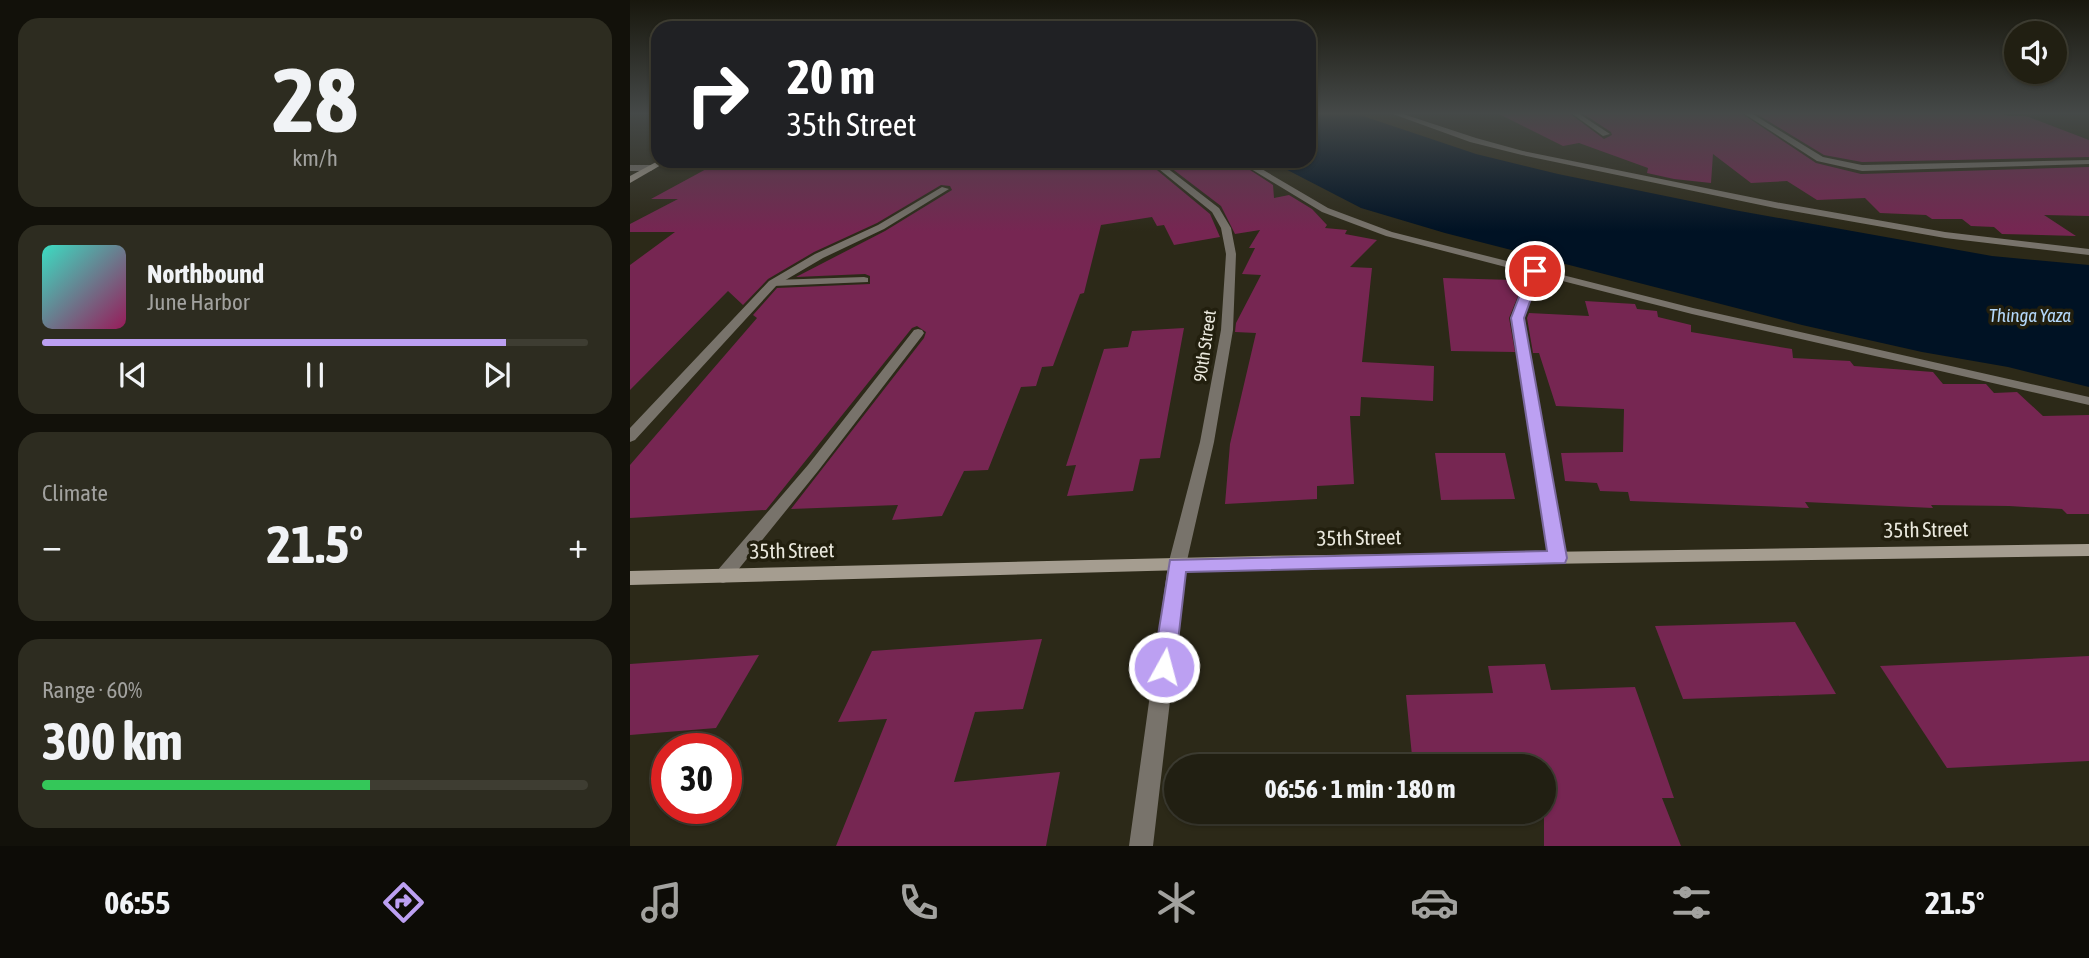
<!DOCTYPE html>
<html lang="en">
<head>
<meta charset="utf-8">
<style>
	body { margin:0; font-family:"Asap Condensed",sans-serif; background:#2d2c20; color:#f1f3f6; height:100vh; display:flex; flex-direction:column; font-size:26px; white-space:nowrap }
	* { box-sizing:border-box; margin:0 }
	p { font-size:23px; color:#a2a29f }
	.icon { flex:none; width:38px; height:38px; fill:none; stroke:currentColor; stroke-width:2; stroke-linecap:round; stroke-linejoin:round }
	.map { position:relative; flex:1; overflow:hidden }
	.sheet { display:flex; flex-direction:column; gap:18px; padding:18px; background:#12110a; width:630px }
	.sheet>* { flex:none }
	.guide { position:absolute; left:21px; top:21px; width:665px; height:147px; border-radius:21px; box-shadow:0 2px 5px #0004,0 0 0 2px #3e3d32; background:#202124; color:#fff; overflow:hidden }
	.fabs { position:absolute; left:1374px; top:21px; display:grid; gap:14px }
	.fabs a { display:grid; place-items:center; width:63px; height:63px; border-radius:50%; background:#211f12; box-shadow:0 2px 5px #0004,0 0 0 2px #3e3d32; font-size:35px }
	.speed { position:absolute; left:21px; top:733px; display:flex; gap:14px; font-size:35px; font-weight:700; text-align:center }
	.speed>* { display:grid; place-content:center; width:91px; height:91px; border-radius:50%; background:#211f12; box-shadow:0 2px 5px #0004,0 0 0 2px #3e3d32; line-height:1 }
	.speed .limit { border:10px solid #d22; background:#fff; color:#111 }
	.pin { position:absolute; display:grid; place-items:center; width:60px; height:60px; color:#fff; margin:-30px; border:4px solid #fff; border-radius:50%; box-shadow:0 2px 7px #0007 }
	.me { position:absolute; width:77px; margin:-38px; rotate:7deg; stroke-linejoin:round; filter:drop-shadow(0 0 5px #0008) }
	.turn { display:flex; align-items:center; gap:24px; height:147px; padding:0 21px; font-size:32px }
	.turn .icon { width:91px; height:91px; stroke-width:2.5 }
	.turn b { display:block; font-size:49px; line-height:60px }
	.big { font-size:52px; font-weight:700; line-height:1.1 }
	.sheet .tile { flex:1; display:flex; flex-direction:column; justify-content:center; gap:10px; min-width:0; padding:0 24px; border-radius:21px; background:#2d2c20 }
	.sheet .dial { align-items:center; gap:0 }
	.dial b { font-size:91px; line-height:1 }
	.song { display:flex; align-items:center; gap:21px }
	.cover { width:84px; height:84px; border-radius:10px; background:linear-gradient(135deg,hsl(170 70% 55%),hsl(330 70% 35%)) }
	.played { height:7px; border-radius:4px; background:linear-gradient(90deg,#bca0f2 85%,#3e3d32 85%) }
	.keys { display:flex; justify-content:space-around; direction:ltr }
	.heat { display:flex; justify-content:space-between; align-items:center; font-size:38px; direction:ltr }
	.charge { height:10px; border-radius:5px; background:linear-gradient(90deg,#34c759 60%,#3e3d32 0) }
	.trip { position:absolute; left:534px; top:754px; width:392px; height:70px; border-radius:35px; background:#211f12; box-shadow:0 2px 5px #0004,0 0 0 2px #3e3d32; font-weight:700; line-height:70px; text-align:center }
	.dock { display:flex; height:112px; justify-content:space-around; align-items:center; background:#0d0c07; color:#a2a29f }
	.dock .icon { width:49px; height:49px }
	.dock .on { color:#bca0f2 }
	.dock b { font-size:32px; color:#f1f3f6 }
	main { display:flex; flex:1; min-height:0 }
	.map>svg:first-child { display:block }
</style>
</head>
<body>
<main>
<section class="sheet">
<div class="tile dial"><b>28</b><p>km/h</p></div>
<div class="tile">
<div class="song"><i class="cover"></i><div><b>Northbound</b><p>June Harbor</p></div></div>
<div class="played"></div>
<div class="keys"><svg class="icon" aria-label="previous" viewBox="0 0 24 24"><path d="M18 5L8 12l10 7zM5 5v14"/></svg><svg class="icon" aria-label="pause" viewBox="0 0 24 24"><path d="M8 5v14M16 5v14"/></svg><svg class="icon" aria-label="next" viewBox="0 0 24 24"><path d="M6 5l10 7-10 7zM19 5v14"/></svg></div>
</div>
<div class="tile"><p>Climate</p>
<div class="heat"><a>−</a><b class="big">21.5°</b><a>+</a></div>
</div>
<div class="tile"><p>Range · 60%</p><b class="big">300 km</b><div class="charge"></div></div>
</section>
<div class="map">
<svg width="1459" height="846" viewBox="0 0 1459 846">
	<rect width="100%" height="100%" fill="#2c2918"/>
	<path fill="#001224" d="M679,113h45l122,41 82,20 176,36 258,46 97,9v122l-81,-20 -86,-15 -120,-27 -357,-92 -84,-25 -91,-47h39z"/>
	<g fill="#762652">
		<path d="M867,113h72l35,26 8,-4 -1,-3 -29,-19h159l75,50 45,11 228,-7v49l-45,-1 32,21 -74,-2 -8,-7 -23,-1 -9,-7h-30l-6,-4 -46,-2 -15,-15 -48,2 -30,-19 -36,2 -38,-29 -2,29 -37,-4 -27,-6 1,-5 -69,-25 -16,3z"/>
		<path d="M1125,113h244l9,3h18l63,24v17l-227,5 -38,-7z"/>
		<path d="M91,161h425l64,53 10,23 -46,8 -10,-20 -7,1 -5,-9 -51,8 -17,68 -4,1 -27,72 -11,1 -6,19 -15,1 -33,83 -24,1 -22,45 -50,4 6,-15 -107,4 133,-171 2,-6 -9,-6 -5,2 -146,182 -136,8v-53l127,-147 -4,-3 24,-27 93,-4v-8l-5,-2 -69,3 89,-46 67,-41 -2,-4 -9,-1 -64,38 -63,29 -46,27 -25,26 -15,-14 -98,99v-125l45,-33h-45v-8l48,-25h-27z"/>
		<path d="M532,161h74l37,24 1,13 15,-3 23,14 15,16 -2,3 22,2 -2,4 32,6 -27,27 22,1 -10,94 72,4 -1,35 -72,-4 -1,19h-10l4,68 -37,2v13l-92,5 5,-60 26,-111 -21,-1 1,-9 25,-48 -19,-1 13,-26h-6l11,-18 -25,4 -14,-28z"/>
		<path d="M813,278l71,2 4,16 -9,22 6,34 -64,-1z"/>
		<path d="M955,301l50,3 2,5 20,2 1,6 33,8v7l101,17 1,9 57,3 4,5 79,6 10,12h43l8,9 23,-1 26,24 46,-1v99h-22l-5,-5 -53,-3 -78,-1 2,3 -128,-6 4,6 -179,-7 -2,-9 -28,-1 -3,-8 -32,-2 -4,-28 62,-1 1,-43 -68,-3 -17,-53h-6l-6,-35 2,-5 60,3z"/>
		<path d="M554,328l-24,130 -20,1 -7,32 -66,5 9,-31 -10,1 38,-117 24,-2 4,-16z"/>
		<path d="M805,453h70l10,46 -74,1z"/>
		<path d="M1165,622l41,72 -153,5 -28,-73z"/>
		<path d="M412,639l-19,70 -48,3 -21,70 106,-10 -14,74h-210l51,-127 -49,3 34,-71z"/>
		<path d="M129,655l-43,73 -86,7v-71z"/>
		<path d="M1459,656v105l-142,7 -67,-102z"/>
		<path d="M915,664l6,26 84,-3 39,111h-12l19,48h-137v-80h-131l-7,-71 87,-2 -5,-27z"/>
	</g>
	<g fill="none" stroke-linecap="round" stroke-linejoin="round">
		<path fill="#78736b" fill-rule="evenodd" d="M234,277l4,1v4l-95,4 -5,-3 5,-3z"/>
		<g fill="#78736b" fill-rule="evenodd">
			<path d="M760,113h10l76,25 47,13 252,51 170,30 144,17v6l-144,-17 -170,-30 -253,-53 -52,-13z"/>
			<path d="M941,113h7l32,21 -7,2z"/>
			<path d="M1113,113h8l72,44 39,8 227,-5v4l-227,7 -45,-10z"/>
			<path d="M519,161h9l61,47 12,20 5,26 -3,76 -19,112 -28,123 -33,281h-24l39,-281 32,-123 21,-112 5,-76 -5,-26 -9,-16z"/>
			<path d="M608,161h10l80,47 64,24 301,76 396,89v8l-397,-91 -153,-39 -15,43 42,240 -2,4 -6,2 -6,-2 -2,-4 -38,-240 17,-45 -143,-37 -64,-24z"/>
			<path d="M0,165h21l4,3 -4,3h-21z"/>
			<path d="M312,187l7,2 -65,40 -61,29 -46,27 -142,155 -5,2v-14l139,-147 46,-27 63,-29z"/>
			<path d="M288,329l4,1 2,3 -2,3 -104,135 -89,110 -6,2 -6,-2 -3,-5 3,-5 91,-106 106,-135z"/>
		</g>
		<g fill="#a59d90" fill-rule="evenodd">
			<path d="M28,161h10l-38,22v-7z"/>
			<path d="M1459,544v12l-829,12 -630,17v-14l630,-15z"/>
		</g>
	</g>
	<linearGradient id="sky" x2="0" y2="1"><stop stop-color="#18170d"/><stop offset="0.49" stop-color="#454948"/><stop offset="1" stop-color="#454948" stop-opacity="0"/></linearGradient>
	<rect width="1459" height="231" fill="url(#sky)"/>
	<path fill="#bca0f2" stroke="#7a689d" stroke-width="2" d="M905,268l6,3 -17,47 43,240 -2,5 -379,9 -11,95 -4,7 -7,2 -8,-2 -3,-7 17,-107 377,-9 -36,-233 18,-47z"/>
	<g text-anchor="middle" stroke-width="7" stroke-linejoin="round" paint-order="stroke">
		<g font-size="18" fill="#eae8dd" stroke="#221f0e">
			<text transform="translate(575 346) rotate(-82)" y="6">90th Street</text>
		</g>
		<g font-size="19" font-style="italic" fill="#b3d7f9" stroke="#221f0e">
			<text x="1400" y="322">Thinga Yaza</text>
		</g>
		<g font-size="21" fill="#eae8dd" stroke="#221f0e">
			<text transform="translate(1296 530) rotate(-1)" y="7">35th Street</text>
			<text transform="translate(729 538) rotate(-1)" y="7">35th Street</text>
			<text transform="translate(162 551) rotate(-1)" y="7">35th Street</text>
		</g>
	</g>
</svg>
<div class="fabs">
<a><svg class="icon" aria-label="sound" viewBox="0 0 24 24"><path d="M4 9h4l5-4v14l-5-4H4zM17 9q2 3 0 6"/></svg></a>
</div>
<div class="speed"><div class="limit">30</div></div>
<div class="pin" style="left:905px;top:271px;background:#d93025"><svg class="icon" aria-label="arrive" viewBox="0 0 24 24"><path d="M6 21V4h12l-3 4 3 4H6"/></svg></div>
<svg class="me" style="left:534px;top:667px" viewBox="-20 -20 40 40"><circle r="17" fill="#bca0f2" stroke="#fff" stroke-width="3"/><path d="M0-11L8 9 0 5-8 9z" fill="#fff"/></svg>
<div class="trip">06:56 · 1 min · 180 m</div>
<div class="guide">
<div class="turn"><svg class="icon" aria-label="right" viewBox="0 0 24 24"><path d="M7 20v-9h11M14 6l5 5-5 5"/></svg><div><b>20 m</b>35th Street</div></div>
</div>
</div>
</main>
<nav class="dock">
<b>06:55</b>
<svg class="icon on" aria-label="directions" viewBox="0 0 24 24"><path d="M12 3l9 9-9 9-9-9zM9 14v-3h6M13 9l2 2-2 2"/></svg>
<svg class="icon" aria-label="music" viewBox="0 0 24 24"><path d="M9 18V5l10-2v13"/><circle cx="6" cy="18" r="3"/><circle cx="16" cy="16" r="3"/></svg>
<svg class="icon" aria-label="phone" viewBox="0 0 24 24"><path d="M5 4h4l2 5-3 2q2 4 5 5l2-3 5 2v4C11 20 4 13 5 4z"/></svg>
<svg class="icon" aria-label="climate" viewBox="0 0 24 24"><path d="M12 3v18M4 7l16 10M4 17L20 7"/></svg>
<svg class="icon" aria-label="car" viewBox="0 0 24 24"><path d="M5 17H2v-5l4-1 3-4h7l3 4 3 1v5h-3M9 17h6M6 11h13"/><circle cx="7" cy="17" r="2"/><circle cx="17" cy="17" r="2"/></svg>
<svg class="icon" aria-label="filters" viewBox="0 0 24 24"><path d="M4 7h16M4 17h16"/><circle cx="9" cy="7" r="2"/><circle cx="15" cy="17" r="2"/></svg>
<b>21.5°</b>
</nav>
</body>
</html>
